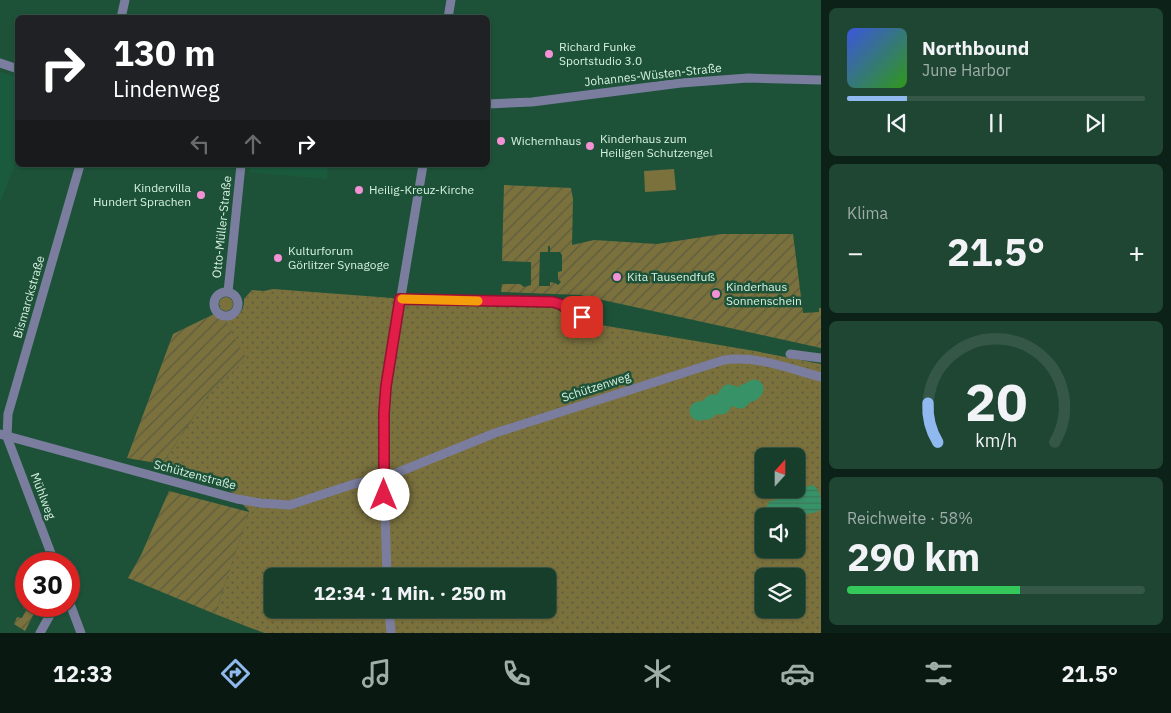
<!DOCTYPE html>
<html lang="de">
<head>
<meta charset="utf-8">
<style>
	body { margin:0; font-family:"IBM Plex Sans",sans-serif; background:#1f4533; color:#f1f3f6; height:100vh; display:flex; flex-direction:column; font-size:19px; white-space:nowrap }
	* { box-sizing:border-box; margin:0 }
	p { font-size:16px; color:#9eaea9 }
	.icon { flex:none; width:28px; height:28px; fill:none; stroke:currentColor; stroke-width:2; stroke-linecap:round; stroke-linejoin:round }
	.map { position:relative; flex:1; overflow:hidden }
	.side { display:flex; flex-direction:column; gap:8px; padding:8px; background:#0c2218; width:350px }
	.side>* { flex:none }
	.top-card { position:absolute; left:15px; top:15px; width:475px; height:152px; border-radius:8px; box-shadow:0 1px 4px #0004,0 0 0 1px #355747; background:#202124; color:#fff; overflow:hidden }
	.needle { width:32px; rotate:21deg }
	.buttons { position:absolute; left:755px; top:448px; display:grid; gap:10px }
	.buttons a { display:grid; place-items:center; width:50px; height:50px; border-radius:8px; background:#163e2b; box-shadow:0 1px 4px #0004,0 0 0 1px #355747; font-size:25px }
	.speed { position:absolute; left:15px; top:552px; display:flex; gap:10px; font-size:25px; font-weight:700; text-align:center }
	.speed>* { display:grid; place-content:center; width:65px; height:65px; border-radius:50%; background:#163e2b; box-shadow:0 1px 4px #0004,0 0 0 1px #355747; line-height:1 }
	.speed .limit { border:8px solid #d22; background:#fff; color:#111 }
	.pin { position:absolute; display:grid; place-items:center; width:42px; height:42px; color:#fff; margin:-21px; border-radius:10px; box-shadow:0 2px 8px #0006 }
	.me { position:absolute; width:55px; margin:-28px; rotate:0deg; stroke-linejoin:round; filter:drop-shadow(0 0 4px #0008) }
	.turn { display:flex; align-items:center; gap:18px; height:105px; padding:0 15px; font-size:22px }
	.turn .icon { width:65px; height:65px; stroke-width:2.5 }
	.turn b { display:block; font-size:35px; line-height:42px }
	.lanes { display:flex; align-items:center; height:48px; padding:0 15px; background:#0003; justify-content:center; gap:25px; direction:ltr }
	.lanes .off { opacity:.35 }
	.big { font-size:38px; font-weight:700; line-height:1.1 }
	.side .tile { flex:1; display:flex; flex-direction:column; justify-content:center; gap:8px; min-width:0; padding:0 18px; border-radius:8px; background:#1f4533 }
	.side .dial { align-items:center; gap:0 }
	.dial svg { height:130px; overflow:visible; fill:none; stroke:#355747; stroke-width:7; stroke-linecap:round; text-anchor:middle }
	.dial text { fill:#f1f3f6; stroke:none }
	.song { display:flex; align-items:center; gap:15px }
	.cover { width:60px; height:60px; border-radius:8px; background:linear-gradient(135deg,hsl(230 70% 55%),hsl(110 70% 35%)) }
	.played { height:5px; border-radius:2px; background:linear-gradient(90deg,#90b9f0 20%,#355747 20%) }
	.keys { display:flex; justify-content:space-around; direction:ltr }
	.heat { display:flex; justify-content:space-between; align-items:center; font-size:28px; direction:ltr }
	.charge { height:8px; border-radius:4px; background:linear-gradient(90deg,#34c759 58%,#355747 0) }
	.trip { position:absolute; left:264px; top:568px; width:292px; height:50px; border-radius:8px; background:#163e2b; box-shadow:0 1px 4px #0004,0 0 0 1px #355747; font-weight:700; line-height:50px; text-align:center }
	.tab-bar { display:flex; height:80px; justify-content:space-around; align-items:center; background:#091911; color:#9eaea9 }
	.tab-bar .icon { width:35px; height:35px }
	.tab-bar .current { color:#90b9f0 }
	.tab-bar b { font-size:22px; color:#f1f3f6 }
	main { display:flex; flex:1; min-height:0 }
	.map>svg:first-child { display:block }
</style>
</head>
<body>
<main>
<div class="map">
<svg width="821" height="633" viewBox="0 0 821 633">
	<defs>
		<pattern id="grass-tufts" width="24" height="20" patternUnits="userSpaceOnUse" patternTransform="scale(1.25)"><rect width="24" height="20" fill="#7a713d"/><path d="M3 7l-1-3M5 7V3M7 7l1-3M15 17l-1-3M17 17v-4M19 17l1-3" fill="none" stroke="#5d5c40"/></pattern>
		<pattern id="park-dots" width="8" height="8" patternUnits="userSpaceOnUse" patternTransform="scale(1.25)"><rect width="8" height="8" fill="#7a713d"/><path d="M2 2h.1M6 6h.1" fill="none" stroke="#5d5c40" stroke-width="1.8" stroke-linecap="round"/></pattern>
		<pattern id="garden-furrows" width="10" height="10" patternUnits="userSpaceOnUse" patternTransform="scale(1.25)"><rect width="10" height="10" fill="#7a713d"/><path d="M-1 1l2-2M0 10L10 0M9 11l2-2" fill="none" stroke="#5d5c40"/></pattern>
		<pattern id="water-rules" width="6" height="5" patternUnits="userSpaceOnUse" patternTransform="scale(1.25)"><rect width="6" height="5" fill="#389268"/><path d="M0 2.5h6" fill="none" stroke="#3b785b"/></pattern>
	</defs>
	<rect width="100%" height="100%" fill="#1d5239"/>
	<g fill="#1a5b3e">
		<path d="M0,72l18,5 -1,81 -17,45z"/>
		<path d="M250,165h78l-1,14 -78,-7z"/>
	</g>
	<circle fill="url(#grass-tufts)" cx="226" cy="304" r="7"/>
	<path fill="url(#park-dots)" fill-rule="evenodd" d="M273,289l119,9 16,4 146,5 11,8 24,8 166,28 66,13v269h-557l-49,-19 34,-103 -29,-31 -58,-16 51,-76 33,-29 -21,-39c12,0 20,-9 19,-21l8,-9 12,1zM764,456h32v33h-32zM764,516h32v33h-32zM272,576h276v33h-276zM764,576h32v33h-32z"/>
	<g fill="url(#garden-furrows)" fill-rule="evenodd">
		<path d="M504,185l67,3 2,11 -1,46 22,-5 63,4 65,-10h71l10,79 16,-1v-4h2v40l-241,-53 -79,-3 1,-8h18l4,3 7,-2v-23l-29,-1zM548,246h2v6h10l2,3v16l-4,1v7l3,3 -3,3 -3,-2 -5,-1v4h-11l1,-34h8z"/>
		<path d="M214,314l11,6 22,39 -34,29 -51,76 -35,-6 46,-124z"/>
		<path d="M169,491l80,21 -34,102 -87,-36 13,-23z"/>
		<path d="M26,601v5h12l-13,25 -11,-7 3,-7 5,1 4,-8 -3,-2z"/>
	</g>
	<path fill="#7a713d" d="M674,169l2,21 -31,2 -1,-21z"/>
	<path fill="url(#water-rules)" d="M812,485c9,4 9,14 9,25 -12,6 -41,7 -53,0l-1,-5 3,-4 18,-4 15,-9z"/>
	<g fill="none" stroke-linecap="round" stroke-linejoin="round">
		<path stroke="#389268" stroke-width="19" d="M699,411l8,-1 6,-6 8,1 8,-11 11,5 6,-6 5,-1 3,-3"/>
		<g stroke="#7a7d9d" stroke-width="9">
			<path d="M121,18l4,-18"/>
			<path d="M448,18l3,-18"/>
			<path d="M0,63l18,6"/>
			<path d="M488,104l44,-2 149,-19 67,-5 73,2"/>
			<path d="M228,292l13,-127"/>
			<circle cx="226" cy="304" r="12"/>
			<path d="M400,299l153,3 7,2 22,13"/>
			<path d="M790,354l31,4"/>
			<path d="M0,434l237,65 23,4 30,2 64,-21 30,-6 111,-45 229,-73c33,-5 66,9 97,17"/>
			<path d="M55,564l-48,-127 1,-23 72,-249"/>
			<path d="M387,576l-3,-93 2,-97 37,-221"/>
			<path d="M69,601l12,32"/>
			<path d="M389,609l2,24"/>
			<path d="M40,633l15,-27"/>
		</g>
	</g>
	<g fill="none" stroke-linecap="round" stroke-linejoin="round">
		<g stroke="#92132f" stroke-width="12">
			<path id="route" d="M384,495v-82l2,-27 14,-87 153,3 7,2 22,13"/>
		</g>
		<use href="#route" stroke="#e11d48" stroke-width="9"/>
		<path stroke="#f59e0b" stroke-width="9" d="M402,299l76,2"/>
	</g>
	<g fill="#f491d4" stroke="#1d5239" stroke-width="2">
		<circle cx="549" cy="54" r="5"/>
		<circle cx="501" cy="141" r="5"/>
		<circle cx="590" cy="146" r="5"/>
		<circle cx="359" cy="190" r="5"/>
		<circle cx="201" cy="195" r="5"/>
		<circle cx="278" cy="258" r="5"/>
		<circle cx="617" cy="277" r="5"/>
		<circle cx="716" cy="294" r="5"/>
	</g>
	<g text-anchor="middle" stroke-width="5" stroke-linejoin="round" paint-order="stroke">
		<g font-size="12" fill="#d6f1e1" stroke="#1d5239" text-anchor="start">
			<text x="559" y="51">Richard Funke<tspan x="559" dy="14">Sportstudio 3.0</tspan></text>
			<text x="600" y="143">Kinderhaus zum<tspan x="600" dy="14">Heiligen Schutzengel</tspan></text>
			<text x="511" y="145">Wichernhaus</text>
			<text x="191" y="192" text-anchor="end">Kindervilla<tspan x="191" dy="14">Hundert Sprachen</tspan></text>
			<text x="369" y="194">Heilig-Kreuz-Kirche</text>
			<text x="288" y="255">Kulturforum<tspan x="288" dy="14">Görlitzer Synagoge</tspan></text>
			<text x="627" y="281">Kita Tausendfuß</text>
			<text x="726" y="291">Kinderhaus<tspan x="726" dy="14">Sonnenschein</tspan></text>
		</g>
		<g font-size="12" fill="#d6f1e1" stroke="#1d5239">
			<text transform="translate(653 75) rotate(-6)" y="4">Johannes-Wüsten-Straße</text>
			<text transform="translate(222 227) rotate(-84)" y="4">Otto-Müller-Straße</text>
			<text transform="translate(29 297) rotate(-74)" y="4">Bismarckstraße</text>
			<text transform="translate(596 387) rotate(-18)" y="4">Schützenweg</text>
			<text transform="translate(195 475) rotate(15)" y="4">Schützenstraße</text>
			<text transform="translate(43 496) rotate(69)" y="4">Mühlweg</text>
		</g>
	</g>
</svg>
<div class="buttons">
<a><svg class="needle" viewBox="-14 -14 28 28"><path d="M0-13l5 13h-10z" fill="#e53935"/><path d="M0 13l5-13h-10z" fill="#9eaea9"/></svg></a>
<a><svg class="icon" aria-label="sound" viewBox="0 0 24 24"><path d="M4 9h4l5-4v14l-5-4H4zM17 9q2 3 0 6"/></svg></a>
<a><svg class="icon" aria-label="layers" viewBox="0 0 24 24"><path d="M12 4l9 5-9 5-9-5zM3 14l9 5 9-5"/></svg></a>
</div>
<div class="speed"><div class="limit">30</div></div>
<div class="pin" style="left:582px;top:317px;background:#d93025"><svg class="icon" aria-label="arrive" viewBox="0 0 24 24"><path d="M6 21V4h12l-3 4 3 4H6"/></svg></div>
<svg class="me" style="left:384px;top:495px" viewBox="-20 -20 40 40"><circle r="19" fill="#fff"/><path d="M0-13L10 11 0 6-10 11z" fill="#e11d48"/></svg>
<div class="trip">12:34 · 1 Min. · 250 m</div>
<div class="top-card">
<div class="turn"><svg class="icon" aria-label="right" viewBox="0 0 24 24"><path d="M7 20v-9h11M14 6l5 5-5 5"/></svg><div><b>130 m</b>Lindenweg</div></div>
<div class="lanes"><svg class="icon off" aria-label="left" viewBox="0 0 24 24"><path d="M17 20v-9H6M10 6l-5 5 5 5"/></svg><svg class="icon off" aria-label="ahead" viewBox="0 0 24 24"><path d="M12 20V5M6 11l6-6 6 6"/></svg><svg class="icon" aria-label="right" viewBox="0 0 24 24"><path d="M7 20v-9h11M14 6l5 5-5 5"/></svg></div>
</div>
</div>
<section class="side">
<div class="tile">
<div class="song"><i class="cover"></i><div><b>Northbound</b><p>June Harbor</p></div></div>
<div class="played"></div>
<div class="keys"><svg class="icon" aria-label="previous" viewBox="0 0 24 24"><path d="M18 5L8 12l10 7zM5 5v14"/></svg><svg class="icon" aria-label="pause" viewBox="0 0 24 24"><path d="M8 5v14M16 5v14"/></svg><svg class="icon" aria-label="next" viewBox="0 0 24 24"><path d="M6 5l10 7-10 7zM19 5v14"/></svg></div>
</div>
<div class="tile"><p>Klima</p>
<div class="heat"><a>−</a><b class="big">21.5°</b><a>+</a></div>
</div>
<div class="tile dial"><svg viewBox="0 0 100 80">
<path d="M14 69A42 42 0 1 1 86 69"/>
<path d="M14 69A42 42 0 0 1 8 45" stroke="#90b9f0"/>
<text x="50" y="56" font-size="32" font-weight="700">20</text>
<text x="50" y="72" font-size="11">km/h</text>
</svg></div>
<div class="tile"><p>Reichweite · 58%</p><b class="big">290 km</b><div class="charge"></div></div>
</section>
</main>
<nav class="tab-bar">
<b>12:33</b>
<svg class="icon current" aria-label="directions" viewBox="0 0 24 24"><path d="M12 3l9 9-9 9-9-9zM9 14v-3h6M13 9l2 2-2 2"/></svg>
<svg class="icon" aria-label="music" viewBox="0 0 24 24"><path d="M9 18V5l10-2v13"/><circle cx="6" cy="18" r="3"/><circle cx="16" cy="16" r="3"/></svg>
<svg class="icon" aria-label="phone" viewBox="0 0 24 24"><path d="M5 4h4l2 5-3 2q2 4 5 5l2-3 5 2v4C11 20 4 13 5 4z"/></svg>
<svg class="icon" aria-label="climate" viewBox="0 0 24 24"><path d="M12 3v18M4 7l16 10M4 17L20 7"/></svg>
<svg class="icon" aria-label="car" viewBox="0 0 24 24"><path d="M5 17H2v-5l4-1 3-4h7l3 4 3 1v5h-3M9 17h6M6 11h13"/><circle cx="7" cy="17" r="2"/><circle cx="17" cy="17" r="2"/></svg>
<svg class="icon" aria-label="filters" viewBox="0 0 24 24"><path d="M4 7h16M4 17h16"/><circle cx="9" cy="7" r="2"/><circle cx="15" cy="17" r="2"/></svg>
<b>21.5°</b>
</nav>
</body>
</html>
